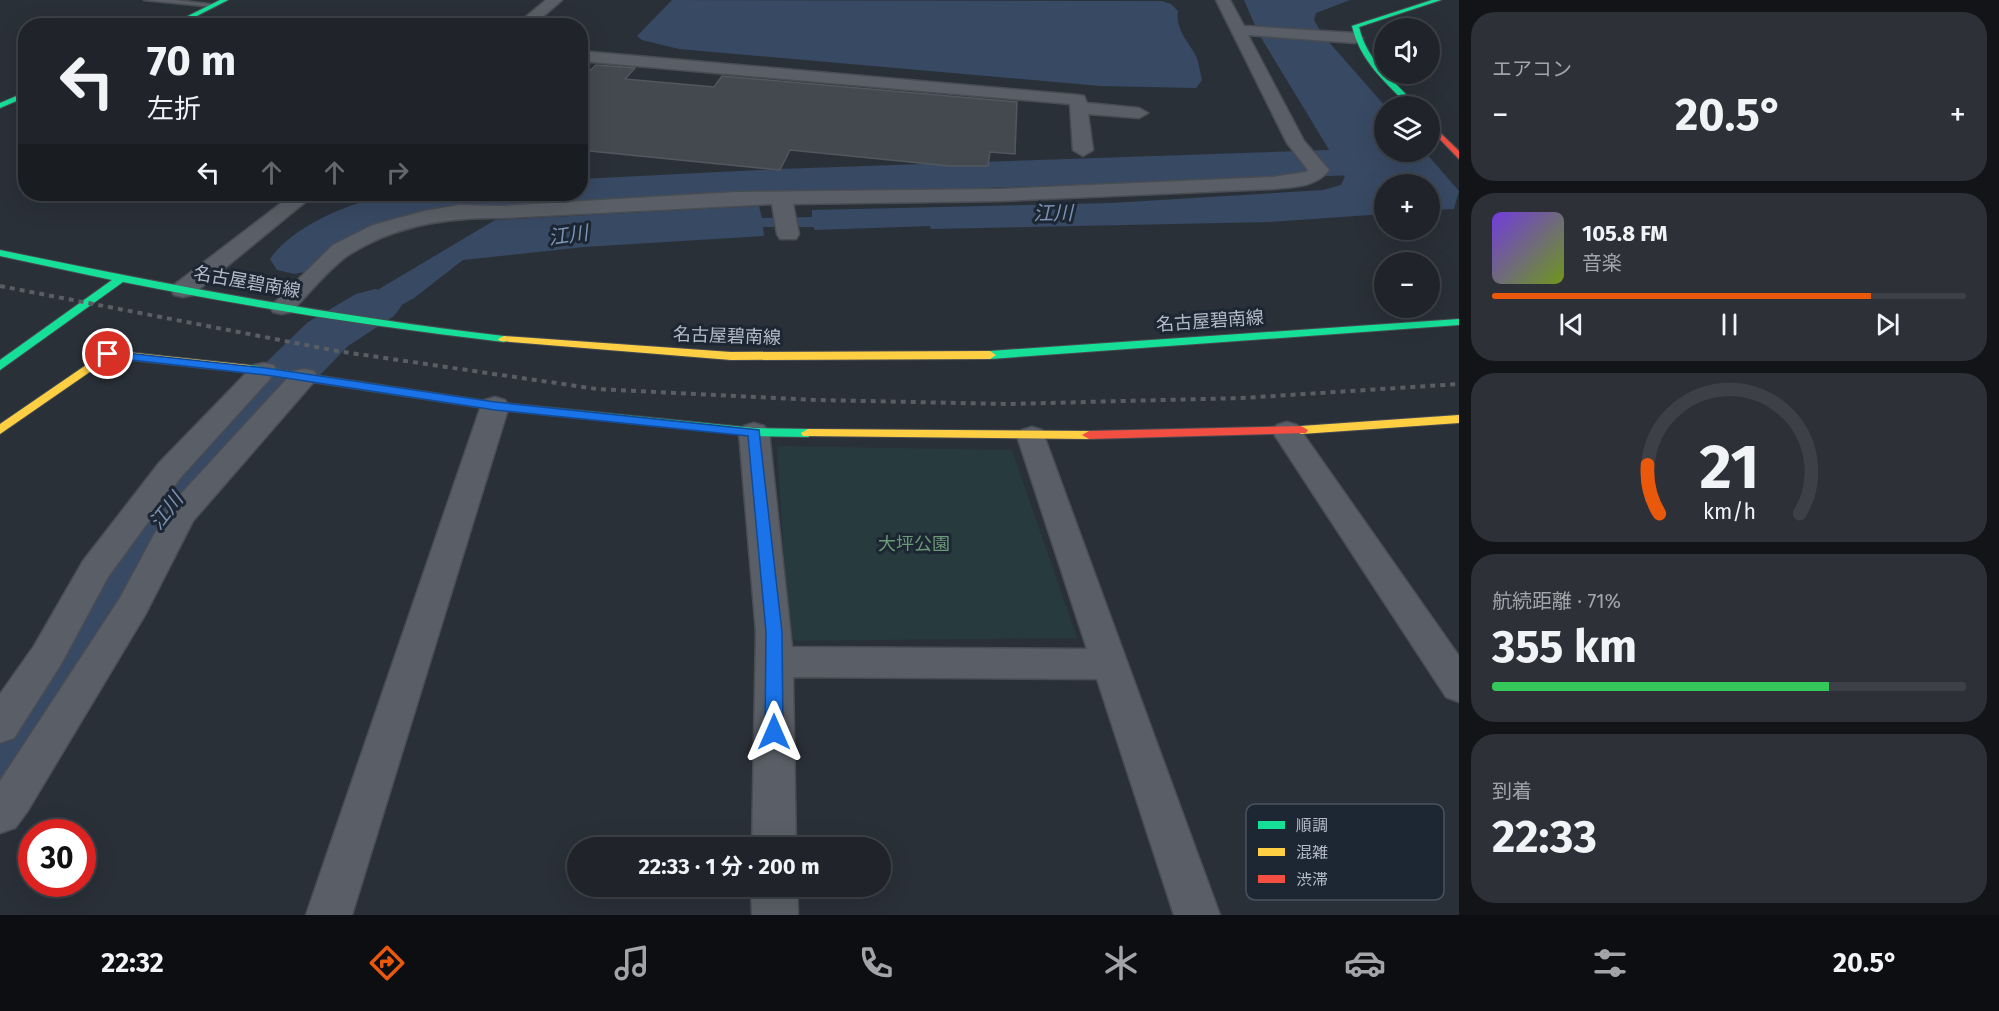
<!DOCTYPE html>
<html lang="ja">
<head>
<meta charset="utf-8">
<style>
	body { margin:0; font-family:"Fira Sans","Noto Sans JP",sans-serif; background:#2d3036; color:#f1f3f6; height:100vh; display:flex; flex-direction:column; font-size:22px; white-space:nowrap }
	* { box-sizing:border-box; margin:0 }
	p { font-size:20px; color:#a2a4a8 }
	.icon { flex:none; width:33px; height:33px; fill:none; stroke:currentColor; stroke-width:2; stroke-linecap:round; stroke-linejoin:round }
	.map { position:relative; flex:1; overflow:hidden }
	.panel { display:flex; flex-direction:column; gap:12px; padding:12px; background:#121417; width:540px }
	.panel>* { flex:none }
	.guide { position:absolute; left:18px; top:18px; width:570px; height:183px; border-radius:24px; box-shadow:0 6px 24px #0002,0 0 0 2px #3d4147; background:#20242a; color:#f1f3f6; overflow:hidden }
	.controls { position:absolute; left:1374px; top:18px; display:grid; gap:12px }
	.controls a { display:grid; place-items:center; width:66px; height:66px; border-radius:50%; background:#20242a; box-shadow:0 6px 24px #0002,0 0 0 2px #3d4147; font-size:30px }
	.speed { position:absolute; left:18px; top:819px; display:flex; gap:12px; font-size:30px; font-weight:700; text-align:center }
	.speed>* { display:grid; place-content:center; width:78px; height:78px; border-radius:50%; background:#20242a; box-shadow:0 6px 24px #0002,0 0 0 2px #3d4147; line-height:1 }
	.speed .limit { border:9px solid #d22; background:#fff; color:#111 }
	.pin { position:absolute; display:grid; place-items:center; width:51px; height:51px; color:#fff; margin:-26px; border:3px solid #fff; border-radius:50%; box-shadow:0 2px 6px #0007 }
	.me { position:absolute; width:66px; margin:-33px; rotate:0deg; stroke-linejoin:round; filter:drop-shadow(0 0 4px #0008) }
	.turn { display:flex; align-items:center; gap:21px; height:126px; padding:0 30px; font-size:27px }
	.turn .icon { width:78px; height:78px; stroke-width:2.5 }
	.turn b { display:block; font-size:42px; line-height:51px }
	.lanes { display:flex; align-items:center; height:57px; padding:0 30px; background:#0003; justify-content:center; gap:30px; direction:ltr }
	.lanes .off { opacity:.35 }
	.big { font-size:45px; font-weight:700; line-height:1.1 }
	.panel .tile { flex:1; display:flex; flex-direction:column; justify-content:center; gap:9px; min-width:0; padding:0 21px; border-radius:24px; background:#2d3036 }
	.panel .dial { align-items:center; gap:0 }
	.dial svg { height:156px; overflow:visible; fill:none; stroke:#3d4147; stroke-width:7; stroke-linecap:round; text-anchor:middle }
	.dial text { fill:#f1f3f6; stroke:none }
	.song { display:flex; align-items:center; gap:18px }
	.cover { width:72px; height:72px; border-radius:9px; background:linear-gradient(135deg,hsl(260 70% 55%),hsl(80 70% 35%)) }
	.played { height:6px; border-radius:3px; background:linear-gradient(90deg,#ea580c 80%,#3d4147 80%) }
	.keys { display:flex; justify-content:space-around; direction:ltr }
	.heat { display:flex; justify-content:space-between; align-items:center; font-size:33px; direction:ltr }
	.charge { height:9px; border-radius:4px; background:linear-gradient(90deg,#34c759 71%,#3d4147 0) }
	.trip { position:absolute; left:567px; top:837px; width:324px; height:60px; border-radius:30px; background:#20242a; box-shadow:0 6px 24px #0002,0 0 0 2px #3d4147; font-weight:700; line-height:60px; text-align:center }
	.dock { display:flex; height:96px; justify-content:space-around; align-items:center; background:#0d0e11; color:#a2a4a8 }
	.dock .icon { width:42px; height:42px }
	.dock .active { color:#ea580c }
	.dock b { font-size:27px; color:#f1f3f6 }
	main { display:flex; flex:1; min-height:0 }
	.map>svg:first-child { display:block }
</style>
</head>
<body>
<main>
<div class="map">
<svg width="1459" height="915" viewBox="0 0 1459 915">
	<rect width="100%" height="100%" fill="#2a3038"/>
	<path fill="#273a3e" d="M777,446l235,4 65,188 -288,3z"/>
	<g fill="#384963">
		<path d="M672,0l490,1 9,3 7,7c-3,19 11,31 18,45 3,7 4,16 6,24l-6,8 -96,-2 -421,-37 -37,-9 -5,-4z"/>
		<path d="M1244,0h106l-34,13 -2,7 7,12h-20l9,8 18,1 57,65 -1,46h41l34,39 -5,18 -24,1v-26h-46v30l-115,8 -338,7 -1,-3 -115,4 -2,-3h-50l1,9 -180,11 -121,13 -49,38 -68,38 -34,24 -25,-4 33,-28 39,-27 136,-81 264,-14 3,12 50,-1v-7l299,-7 212,-13 18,-5 4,-9 -85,-140 21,1 -25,-9z"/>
	</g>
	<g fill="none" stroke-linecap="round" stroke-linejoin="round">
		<g fill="#384963" fill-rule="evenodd">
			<path d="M1384,148v4h16l6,9 -6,9 -15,4 -606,21 -324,18 -71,13 -32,14 -39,30 -18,4 -18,-4 -7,-11c24,-35 90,-62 132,-65 59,-5 120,0 178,0v-15l199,-10z"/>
			<path d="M375,289l19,5 8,11 -8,11 -46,30 -54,56 -108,129 -154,273 -32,12v-117l134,-200 118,-123 56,-54 48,-28z"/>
		</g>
	</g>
	<path fill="#444950" stroke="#52575f" stroke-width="1.5" d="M596,65l39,3 -10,11 89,8 8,-11 295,26 -2,52 -25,-2 -2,14h-38l-160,-16 -10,20 -200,-20v-70z"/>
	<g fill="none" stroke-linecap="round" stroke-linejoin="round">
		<g stroke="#484c53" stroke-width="3">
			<path id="lane" d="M144,0h31l42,5 -3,2z"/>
		</g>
		<g stroke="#484c53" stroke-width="3">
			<g id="street">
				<path d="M546,0h16l-30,26h-17z"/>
				<path d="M1216,0h14l14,26 111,7 8,5 -8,5 -107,-8 56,106 25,29c-12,17 -36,17 -56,19l-273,12 -207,3 6,30 -3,5h-16l-3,-5 -5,-30 -271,14c-53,-1 -105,7 -151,36 -20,13 -42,41 -59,58l-9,2 -9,-2 -3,-5 63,-62 40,-20 51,-14 36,-6 41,1 235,-14 264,-3 273,-12 33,-5 2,-2 -21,-27z"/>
				<path d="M580,51l498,44 6,1 3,7 52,5 9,5 -9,5 -51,-4 5,36 -10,6 -10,-6 -3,-46 -490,-43z"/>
				<path d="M293,194h22l-123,101 -9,2 -9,-2 -3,-5 3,-5z"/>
				<path d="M264,363l10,2 3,6 -96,106 -73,100 -48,89 -46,72 -14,5v-49l34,-48 49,-85 76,-98 95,-98z"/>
				<path d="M304,369l10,2 4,6 -125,144 -48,94 -118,197 -12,16 -15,5v-52l120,-183 49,-91 125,-136z"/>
				<path d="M495,397l10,3 4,6 -157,509h-46l175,-509 4,-6z"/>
				<path d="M1287,422l10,3 162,231v46l-13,-5 -174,-266 5,-6z"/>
				<path d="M754,423l10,3 5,6 23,215 295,2 -70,-213 5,-6 10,-3 10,3 178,485h-46l-77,-236 -304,-2 3,171h-44l4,-216 -17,-200 5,-6z"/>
				<path d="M751,886h46l1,29h-46z"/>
			</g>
		</g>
		<g stroke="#484c53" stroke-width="2">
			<g id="fast">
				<path d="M220,0h8l-51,26h-9z"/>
				<path d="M1432,0h9l-82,27c8,35 35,53 58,79h-8c-24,-24 -49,-45 -57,-80z"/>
				<path d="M26,92v5l-26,11v-5z"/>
				<path d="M0,250c167,35 334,66 504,86l6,3 -6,3c-128,-15 -255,-35 -381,-60l-123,88v-10l112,-80 -112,-24z"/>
				<path d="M1459,319v6l-469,34 -6,-4 6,-4z"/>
				<path d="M249,365l246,37 259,26 54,1 7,4 -7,4 -54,-1 -259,-26 -250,-38 -2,-3 2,-3z"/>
			</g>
		</g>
		<g stroke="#484c53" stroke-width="2">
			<g id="slow">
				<path d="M504,336l227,16 259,-1 6,4 -6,4 -259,1 -231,-19 -2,-2z"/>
				<path d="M108,350l141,15 6,4 -6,4 -139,-15 -110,76v-10z"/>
				<path d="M1459,415v8l-158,11 -7,-4 7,-4z"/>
				<path d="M808,429l281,2 7,4 -7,4 -286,-3 -2,-3z"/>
			</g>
		</g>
		<g stroke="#484c53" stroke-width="2">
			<g id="jam">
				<path d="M1430,123l29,28v8l-29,-30z"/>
				<path d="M1301,426l7,4 -2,3 -217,6 -7,-4 7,-4z"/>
			</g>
		</g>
		<use href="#lane" fill="#5a5e66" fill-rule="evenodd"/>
		<use href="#street" fill="#5a5e66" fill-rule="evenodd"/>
		<use href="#fast" fill="#16e098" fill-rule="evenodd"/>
		<use href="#slow" fill="#ffcf43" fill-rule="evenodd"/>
		<use href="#jam" fill="#f24e42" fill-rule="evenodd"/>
		<path stroke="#595d64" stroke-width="4" stroke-dasharray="5 5" stroke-linecap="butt" d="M0,286l337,65 260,38 221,11 189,4 236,-6 216,-14"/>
	</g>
	<path fill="#1a73e8" stroke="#114b97" stroke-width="1.5" d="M108,351l158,17 229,34 264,28 23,202 1,100 -3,5 -6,3 -7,-3 -2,-5 1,-100 -18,-196 -253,-26 -229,-35 -162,-18 -2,-3z"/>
	<g text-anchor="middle" stroke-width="6" stroke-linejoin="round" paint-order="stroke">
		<g font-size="18" fill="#b4bcc9" stroke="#1d2633">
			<text transform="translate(247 282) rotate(10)" y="6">名古屋碧南線</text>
			<text transform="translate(1210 321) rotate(-4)" y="6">名古屋碧南線</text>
			<text transform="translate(727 336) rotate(2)" y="6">名古屋碧南線</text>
		</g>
		<g font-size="18" fill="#6b9a76" stroke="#1d2633">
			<text x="914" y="550">大坪公園</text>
		</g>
		<g font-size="20" font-style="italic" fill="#7c92b1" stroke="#1d2633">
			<text transform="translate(1053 213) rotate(-1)" y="7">江川</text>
			<text transform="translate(568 235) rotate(-8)" y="7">江川</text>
			<text transform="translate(166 511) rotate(-52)" y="7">江川</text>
		</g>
	</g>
	<rect x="1246" y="804" width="198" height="96" rx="9" fill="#1d2633" stroke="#4a5360" stroke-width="1.5"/>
	<rect x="1258" y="821" width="27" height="8" fill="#16e098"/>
	<rect x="1258" y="848" width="27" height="8" fill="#ffcf43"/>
	<rect x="1258" y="875" width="27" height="8" fill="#f24e42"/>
	<g font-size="16" fill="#b4bcc9">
		<text x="1296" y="831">順調</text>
		<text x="1296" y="858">混雑</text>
		<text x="1296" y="885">渋滞</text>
	</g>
</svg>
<div class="controls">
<a><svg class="icon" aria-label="sound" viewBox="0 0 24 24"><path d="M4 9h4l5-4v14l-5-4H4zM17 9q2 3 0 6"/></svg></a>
<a><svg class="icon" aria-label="layers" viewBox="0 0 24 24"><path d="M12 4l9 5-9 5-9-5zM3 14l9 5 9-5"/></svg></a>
<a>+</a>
<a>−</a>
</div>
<div class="speed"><div class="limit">30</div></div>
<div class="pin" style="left:108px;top:354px;background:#d93025"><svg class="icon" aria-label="arrive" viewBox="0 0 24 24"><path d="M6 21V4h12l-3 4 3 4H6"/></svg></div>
<svg class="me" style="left:774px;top:732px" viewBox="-20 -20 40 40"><path d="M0-17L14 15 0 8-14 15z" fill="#1a73e8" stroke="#fff" stroke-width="4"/></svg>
<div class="trip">22:33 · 1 分 · 200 m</div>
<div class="guide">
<div class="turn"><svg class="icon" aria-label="left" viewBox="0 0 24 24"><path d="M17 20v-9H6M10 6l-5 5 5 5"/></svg><div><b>70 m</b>左折</div></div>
<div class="lanes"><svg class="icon" aria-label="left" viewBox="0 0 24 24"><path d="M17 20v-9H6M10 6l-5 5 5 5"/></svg><svg class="icon off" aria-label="ahead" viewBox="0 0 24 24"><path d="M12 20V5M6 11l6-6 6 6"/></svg><svg class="icon off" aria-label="ahead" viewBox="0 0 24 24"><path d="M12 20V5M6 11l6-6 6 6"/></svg><svg class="icon off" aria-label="right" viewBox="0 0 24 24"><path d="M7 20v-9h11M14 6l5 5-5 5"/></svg></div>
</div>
</div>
<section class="panel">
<div class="tile"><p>エアコン</p>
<div class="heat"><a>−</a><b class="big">20.5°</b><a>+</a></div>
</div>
<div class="tile">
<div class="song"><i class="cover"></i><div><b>105.8 FM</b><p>音楽</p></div></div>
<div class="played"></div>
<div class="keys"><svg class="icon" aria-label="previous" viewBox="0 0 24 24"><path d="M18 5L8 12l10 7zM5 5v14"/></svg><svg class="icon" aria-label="pause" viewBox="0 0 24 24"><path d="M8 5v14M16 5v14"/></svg><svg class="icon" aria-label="next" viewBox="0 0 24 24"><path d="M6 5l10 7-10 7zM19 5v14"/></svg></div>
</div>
<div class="tile dial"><svg viewBox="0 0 100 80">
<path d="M14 69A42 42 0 1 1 86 69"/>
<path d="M14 69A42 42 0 0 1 8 44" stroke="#ea580c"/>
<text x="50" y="56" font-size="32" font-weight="700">21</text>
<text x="50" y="72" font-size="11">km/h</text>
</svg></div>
<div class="tile"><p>航続距離 · 71%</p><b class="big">355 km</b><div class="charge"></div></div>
<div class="tile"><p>到着</p><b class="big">22:33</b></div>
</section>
</main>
<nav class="dock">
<b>22:32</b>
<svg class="icon active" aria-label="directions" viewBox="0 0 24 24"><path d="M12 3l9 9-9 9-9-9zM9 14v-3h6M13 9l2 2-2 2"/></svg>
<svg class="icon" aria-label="music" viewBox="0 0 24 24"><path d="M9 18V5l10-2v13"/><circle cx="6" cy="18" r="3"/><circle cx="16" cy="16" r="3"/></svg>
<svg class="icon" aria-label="phone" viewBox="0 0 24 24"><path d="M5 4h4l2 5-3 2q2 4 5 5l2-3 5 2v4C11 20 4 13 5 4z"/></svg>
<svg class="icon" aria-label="climate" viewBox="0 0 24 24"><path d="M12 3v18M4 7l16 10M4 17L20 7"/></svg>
<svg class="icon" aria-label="car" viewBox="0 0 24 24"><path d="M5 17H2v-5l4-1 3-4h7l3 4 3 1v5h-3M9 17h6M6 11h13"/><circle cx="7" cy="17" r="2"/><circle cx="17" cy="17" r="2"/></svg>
<svg class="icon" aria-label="filters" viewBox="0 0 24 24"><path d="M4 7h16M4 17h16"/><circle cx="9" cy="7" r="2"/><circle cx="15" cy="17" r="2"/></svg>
<b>20.5°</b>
</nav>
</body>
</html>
